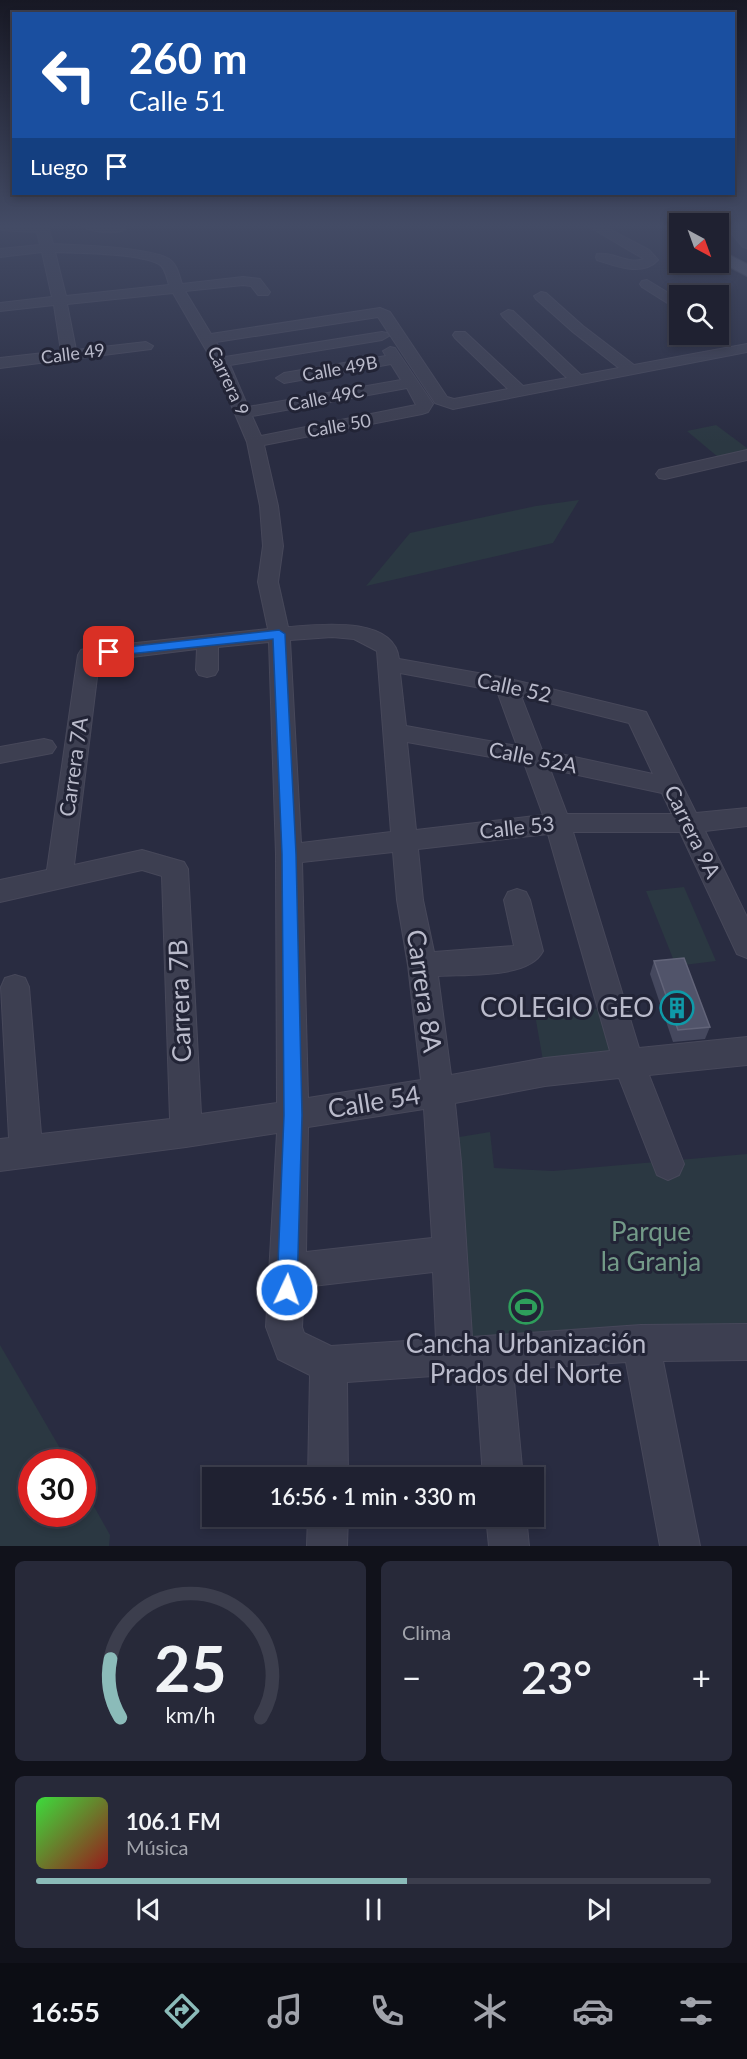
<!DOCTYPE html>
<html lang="es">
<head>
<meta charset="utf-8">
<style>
	body { margin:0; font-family:Lato,sans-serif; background:#272939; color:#f1f3f6; height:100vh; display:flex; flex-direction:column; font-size:22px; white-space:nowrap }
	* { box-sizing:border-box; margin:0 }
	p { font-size:20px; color:#a1a3ab }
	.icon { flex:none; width:33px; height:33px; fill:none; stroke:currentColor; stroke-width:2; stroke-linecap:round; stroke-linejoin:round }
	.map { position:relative; height:1546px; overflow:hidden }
	.sheet { display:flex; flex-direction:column; gap:15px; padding:15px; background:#11121b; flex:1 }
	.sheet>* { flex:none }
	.guide { position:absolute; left:12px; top:12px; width:723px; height:183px; border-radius:0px; box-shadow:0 3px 9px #0003,0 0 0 2px #3c3e4d; background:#1a4fa0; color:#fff; overflow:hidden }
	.needle { width:39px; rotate:139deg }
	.controls { position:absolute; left:669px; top:213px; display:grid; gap:12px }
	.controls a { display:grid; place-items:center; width:60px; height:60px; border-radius:0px; background:#1f2131; box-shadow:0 3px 9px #0003,0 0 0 2px #3c3e4d; font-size:30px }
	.speed { position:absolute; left:18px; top:1449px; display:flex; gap:12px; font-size:30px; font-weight:700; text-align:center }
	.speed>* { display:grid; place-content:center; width:78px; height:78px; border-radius:50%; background:#1f2131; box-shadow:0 3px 9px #0003,0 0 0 2px #3c3e4d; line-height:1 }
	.speed .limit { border:9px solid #d22; background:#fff; color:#111 }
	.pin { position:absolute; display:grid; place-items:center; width:51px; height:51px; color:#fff; margin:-26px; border-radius:12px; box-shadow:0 3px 9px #0006 }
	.me { position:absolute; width:66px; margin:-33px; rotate:3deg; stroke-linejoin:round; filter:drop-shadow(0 0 4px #0008) }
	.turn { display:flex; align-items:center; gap:21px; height:126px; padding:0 18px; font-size:27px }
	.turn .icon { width:78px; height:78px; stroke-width:2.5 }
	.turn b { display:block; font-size:42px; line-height:51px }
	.then { display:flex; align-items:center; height:57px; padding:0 18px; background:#0003; gap:12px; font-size:22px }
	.big { font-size:45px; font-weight:600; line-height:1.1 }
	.sheet .widget { flex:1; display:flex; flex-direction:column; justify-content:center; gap:9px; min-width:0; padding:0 21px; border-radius:9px; background:#272939 }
	.sheet .dial { align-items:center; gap:0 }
	.dial svg { height:156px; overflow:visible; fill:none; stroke:#3c3e4d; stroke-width:7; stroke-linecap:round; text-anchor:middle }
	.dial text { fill:#f1f3f6; stroke:none }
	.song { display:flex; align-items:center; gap:18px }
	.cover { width:72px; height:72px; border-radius:9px; background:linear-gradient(135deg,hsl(120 70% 55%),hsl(0 70% 35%)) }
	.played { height:6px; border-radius:3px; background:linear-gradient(90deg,#8bbbb9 55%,#3c3e4d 55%) }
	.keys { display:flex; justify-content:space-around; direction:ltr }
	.heat { display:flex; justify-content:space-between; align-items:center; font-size:33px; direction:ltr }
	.sheet .tiles { flex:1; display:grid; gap:15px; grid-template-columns:1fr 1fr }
	.widget:last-child { grid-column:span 2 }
	.trip { position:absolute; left:202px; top:1467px; width:342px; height:60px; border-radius:0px; background:#1f2131; box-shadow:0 3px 9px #0003,0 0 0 2px #3c3e4d; font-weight:600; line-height:60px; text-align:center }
	.menu { display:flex; height:96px; justify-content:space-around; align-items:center; background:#0c0d14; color:#a1a3ab }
	.menu .icon { width:42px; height:42px }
	.menu .active { color:#8bbbb9 }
	.menu b { font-size:27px; color:#f1f3f6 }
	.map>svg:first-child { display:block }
</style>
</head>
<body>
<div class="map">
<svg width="747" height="1546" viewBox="0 0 747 1546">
	<rect width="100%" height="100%" fill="#292c41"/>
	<g fill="#2b3842">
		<path d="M716,425l31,23v3l-29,6 -31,-26z"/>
		<path d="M579,500l-26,43 -187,43 44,-53 126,-27z"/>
		<path d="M684,887l32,74 -40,5 -30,-75z"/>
		<path d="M626,1006l3,58 -84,8 -10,-57z"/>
		<path d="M490,1132l4,36 59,3 194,-17v174l-283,11 -17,-200z"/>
		<path d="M0,1345l68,117h-36v52h50l1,-27 27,48 -1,11h-109z"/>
	</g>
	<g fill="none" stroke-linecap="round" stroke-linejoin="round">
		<g stroke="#47485a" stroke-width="2">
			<g id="minor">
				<path d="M0,226h48l5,18c25,1 96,3 116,15 8,5 10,16 13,25l61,-7 17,2 10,13 -2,3h-10l-7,-9 -8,-1 -58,6 26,43 169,-26 10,4 57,85 7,2 54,-10 -53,-51 -2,-3 2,-3h10l58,54 44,-8 -64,-61 -2,-3 7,-4 5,1 68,64 38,-7 -46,-36 -37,-33 -2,-3 7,-4 5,1 37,33 51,39 113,-21v8l-294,57 -18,-6 -57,-86 -162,25 9,15 157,-25 5,1 2,3 -7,4 -152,25 18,42 153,-27 -10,-16 -107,19 -8,-5 8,-5 102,-17 -3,-5 7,-4 5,1 38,56 -5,8 -6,2 -158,31 14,61 5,40 -5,36 10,45c30,-2 106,-12 111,32l107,19 140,34 50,101 51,-5v18l-42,5 42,86v41l-10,-4 -57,-122h-107l66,216 108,-11v28l-98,10 35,89 -5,11 -11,5 -11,-5 -38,-97 -74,8 -90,17 6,59 11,175 169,-12 106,-1v36l-84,1 37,185h-40l-34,-184 -113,8 10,108h-40l-7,-105 -129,9 1,96h-40l2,-103 -32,-16 -12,-32 11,-194 -91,14 -186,24v-32l9,-1 -8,-151 4,-9 10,-3 10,3 4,9 12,147 129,-15 -8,-243 -20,-6 -142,32v-22l47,-10 31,-215 3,-5 8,-2 179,-19 -10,-47 5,-36 -3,-40 -13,-64 -34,-80 -40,-69 -106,11 9,46 70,-8 7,4 -2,3 -151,19v-10l61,-7 -7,-46 -54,6v-8l52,-6 -10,-45 -42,5v-8l40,-4 -3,-13 -35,-2zM55,252c24,1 83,1 104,12 6,3 8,14 10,21l-103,11zM407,388l9,17 -155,31 -9,-20zM332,637l22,2 23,12 14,181 -90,11 -11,-203zM269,642l7,212 1,249 -76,11 -13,-245 -4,-7 -42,-12 -68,15 25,-204 98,-12 -1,21 3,5 8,2 8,-2 3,-5v-23zM400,673l97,18 20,55 -111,-20zM521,696l108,27 24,51 -111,-24zM407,742l117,21 19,52 -127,15zM550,769l112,24 10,21h-105zM548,834l62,217 -65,7 -94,17 -13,-99c28,-2 91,3 105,-25l-13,-51 -4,-8 -9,-3 -9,3 -4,8 10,46 -80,6 -11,-52 -5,-51zM393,852l4,48 11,65 13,115 -113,18 -6,-236zM424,1109l8,129 -126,14 2,-125zM433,1272l3,67 -105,7 -27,-13 -2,-6 2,-40z"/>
				<path d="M82,226h38l5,3c-8,6 -35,3 -43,-3z"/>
				<path d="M588,226h15l46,24 9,10c-16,17 -42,6 -61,0l-1,-3 1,-3c16,-3 30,11 47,5z"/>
				<path d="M725,226h12l10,10v12l-4,-1z"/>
				<path d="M647,280l33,20v11l-38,-24 -2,-3 2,-3z"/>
				<path d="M747,450v10l-82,19 -6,-1 -3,-4 3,-4z"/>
				<path d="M44,739l8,2 4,6 -4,6 -52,10v-16z"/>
				<path d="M308,1516h40l-1,30h-40z"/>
				<path d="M486,1516h40l3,30h-40z"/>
			</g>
		</g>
		<g stroke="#47485a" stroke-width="2">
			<g id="major">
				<path d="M661,226h19v10z"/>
				<path d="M718,249l29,15v12l-29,-15z"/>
			</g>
		</g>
		<use href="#minor" fill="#3d3f51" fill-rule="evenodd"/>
		<use href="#major" fill="#5b5e71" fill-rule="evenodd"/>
	</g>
	<path fill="#45485e" d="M654,961l56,66 -5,12 -32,3 -23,-68z"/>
	<path fill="#51546a" stroke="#626479" stroke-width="1.5" d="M684,958l26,69 -32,3 -24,-69z"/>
	<linearGradient id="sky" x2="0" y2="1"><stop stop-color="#171824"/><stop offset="0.51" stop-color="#434b65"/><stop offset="1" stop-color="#434b65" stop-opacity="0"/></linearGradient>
	<rect width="747" height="442" fill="url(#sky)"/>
	<path fill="#1a73e8" stroke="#114b97" stroke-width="1.5" d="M279,630l6,4 11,220 6,261 -5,175 -3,7 -7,3 -7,-3 -3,-7 7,-175 -2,-261 -9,-215 -164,17 -6,-4 6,-3z"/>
	<defs>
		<g id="building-ring" transform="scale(1.725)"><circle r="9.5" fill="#222436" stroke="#0f9aa8" stroke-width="1.5"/><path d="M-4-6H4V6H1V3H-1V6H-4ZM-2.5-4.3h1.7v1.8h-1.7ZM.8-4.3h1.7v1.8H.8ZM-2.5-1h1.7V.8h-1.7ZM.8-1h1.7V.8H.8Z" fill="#0f9aa8"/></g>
		<g id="stadium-ring" transform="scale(1.725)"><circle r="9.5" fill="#222436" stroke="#2e9e5b" stroke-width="1.5"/><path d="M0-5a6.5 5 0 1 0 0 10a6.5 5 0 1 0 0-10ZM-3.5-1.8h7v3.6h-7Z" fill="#2e9e5b"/></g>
	</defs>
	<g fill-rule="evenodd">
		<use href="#building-ring" x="677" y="1008"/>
		<use href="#stadium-ring" x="526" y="1307"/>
	</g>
	<g text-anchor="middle" stroke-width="6" stroke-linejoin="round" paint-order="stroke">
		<g font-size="18" fill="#babbcb" stroke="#222436">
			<text transform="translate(73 354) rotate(-7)" y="6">Calle 49</text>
			<text transform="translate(340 369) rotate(-10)" y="6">Calle 49B</text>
			<text transform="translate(228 381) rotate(65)" y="6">Carrera 9</text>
			<text transform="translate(326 398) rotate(-11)" y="6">Calle 49C</text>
			<text transform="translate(339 426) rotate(-10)" y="6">Calle 50</text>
		</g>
		<g font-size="21" fill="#babbcb" stroke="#222436">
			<text transform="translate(514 688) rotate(12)" y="7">Calle 52</text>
			<text transform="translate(533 758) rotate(11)" y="7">Calle 52A</text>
			<text transform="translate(74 767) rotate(-82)" y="7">Carrera 7A</text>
			<text transform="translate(517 828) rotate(-6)" y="7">Calle 53</text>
			<text transform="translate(692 832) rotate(64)" y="7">Carrera 9A</text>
		</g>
		<g font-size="26" fill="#babbcb" stroke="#222436">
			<text transform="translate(424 991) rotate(82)" y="9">Carrera 8A</text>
			<text transform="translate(180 1001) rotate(-92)" y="9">Carrera 7B</text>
			<text transform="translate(374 1102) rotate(-9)" y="9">Calle 54</text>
		</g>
		<g font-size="26" fill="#babbcb" stroke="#222436" text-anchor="end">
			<text x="654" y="1017">COLEGIO GEO</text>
			<text x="526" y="1353" text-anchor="middle">Cancha Urbanización<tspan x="526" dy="30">Prados del Norte</tspan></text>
		</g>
		<g font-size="26" fill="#739a88" stroke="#222436">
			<text x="651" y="1241">Parque<tspan x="651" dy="30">la Granja</tspan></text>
		</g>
	</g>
</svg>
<div class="controls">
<a><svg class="needle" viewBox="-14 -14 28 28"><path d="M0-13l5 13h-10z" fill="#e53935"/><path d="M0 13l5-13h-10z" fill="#a1a3ab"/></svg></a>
<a><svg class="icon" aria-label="search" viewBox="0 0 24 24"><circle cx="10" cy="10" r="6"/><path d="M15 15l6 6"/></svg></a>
</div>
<div class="speed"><div class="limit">30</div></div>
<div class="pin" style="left:109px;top:652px;background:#d93025"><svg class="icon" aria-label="arrive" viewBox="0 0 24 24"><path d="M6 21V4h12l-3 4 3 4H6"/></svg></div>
<svg class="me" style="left:287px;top:1290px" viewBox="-20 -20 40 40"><circle r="17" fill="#1a73e8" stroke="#fff" stroke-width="3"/><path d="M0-11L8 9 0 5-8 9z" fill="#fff"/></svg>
<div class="trip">16:56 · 1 min · 330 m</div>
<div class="guide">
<div class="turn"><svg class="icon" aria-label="left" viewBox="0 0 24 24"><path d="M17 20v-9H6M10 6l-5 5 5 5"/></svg><div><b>260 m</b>Calle 51</div></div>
<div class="then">Luego<svg class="icon" aria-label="arrive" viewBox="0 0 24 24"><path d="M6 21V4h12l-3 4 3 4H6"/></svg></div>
</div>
</div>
<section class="sheet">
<div class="tiles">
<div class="widget dial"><svg viewBox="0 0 100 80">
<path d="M14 69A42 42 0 1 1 86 69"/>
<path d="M14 69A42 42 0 0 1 9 39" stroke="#8bbbb9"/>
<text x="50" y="56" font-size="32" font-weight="700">25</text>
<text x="50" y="72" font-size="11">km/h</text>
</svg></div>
<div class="widget"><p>Clima</p>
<div class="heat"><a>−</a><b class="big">23°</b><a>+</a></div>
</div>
<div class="widget">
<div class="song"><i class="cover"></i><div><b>106.1 FM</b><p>Música</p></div></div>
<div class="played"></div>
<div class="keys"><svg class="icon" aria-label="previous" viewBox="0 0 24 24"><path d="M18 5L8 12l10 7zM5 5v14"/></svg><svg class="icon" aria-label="pause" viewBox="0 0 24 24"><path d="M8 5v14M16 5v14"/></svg><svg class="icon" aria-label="next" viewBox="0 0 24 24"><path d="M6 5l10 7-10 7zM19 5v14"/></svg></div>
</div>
</div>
</section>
<nav class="menu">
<b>16:55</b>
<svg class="icon active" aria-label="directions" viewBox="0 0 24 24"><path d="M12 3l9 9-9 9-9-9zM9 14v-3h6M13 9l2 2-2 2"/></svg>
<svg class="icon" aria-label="music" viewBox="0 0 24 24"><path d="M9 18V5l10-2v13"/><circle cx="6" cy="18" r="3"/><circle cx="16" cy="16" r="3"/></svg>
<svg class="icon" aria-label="phone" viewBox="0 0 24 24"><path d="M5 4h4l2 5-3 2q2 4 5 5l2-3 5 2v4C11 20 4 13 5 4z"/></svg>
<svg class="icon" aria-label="climate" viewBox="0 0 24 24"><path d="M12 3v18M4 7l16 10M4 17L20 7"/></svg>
<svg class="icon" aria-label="car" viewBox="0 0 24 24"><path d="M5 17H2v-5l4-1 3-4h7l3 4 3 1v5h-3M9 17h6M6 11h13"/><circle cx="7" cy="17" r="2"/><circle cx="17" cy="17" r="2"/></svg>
<svg class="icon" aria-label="filters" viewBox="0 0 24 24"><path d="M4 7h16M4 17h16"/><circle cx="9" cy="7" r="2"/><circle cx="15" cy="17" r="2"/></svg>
</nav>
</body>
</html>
